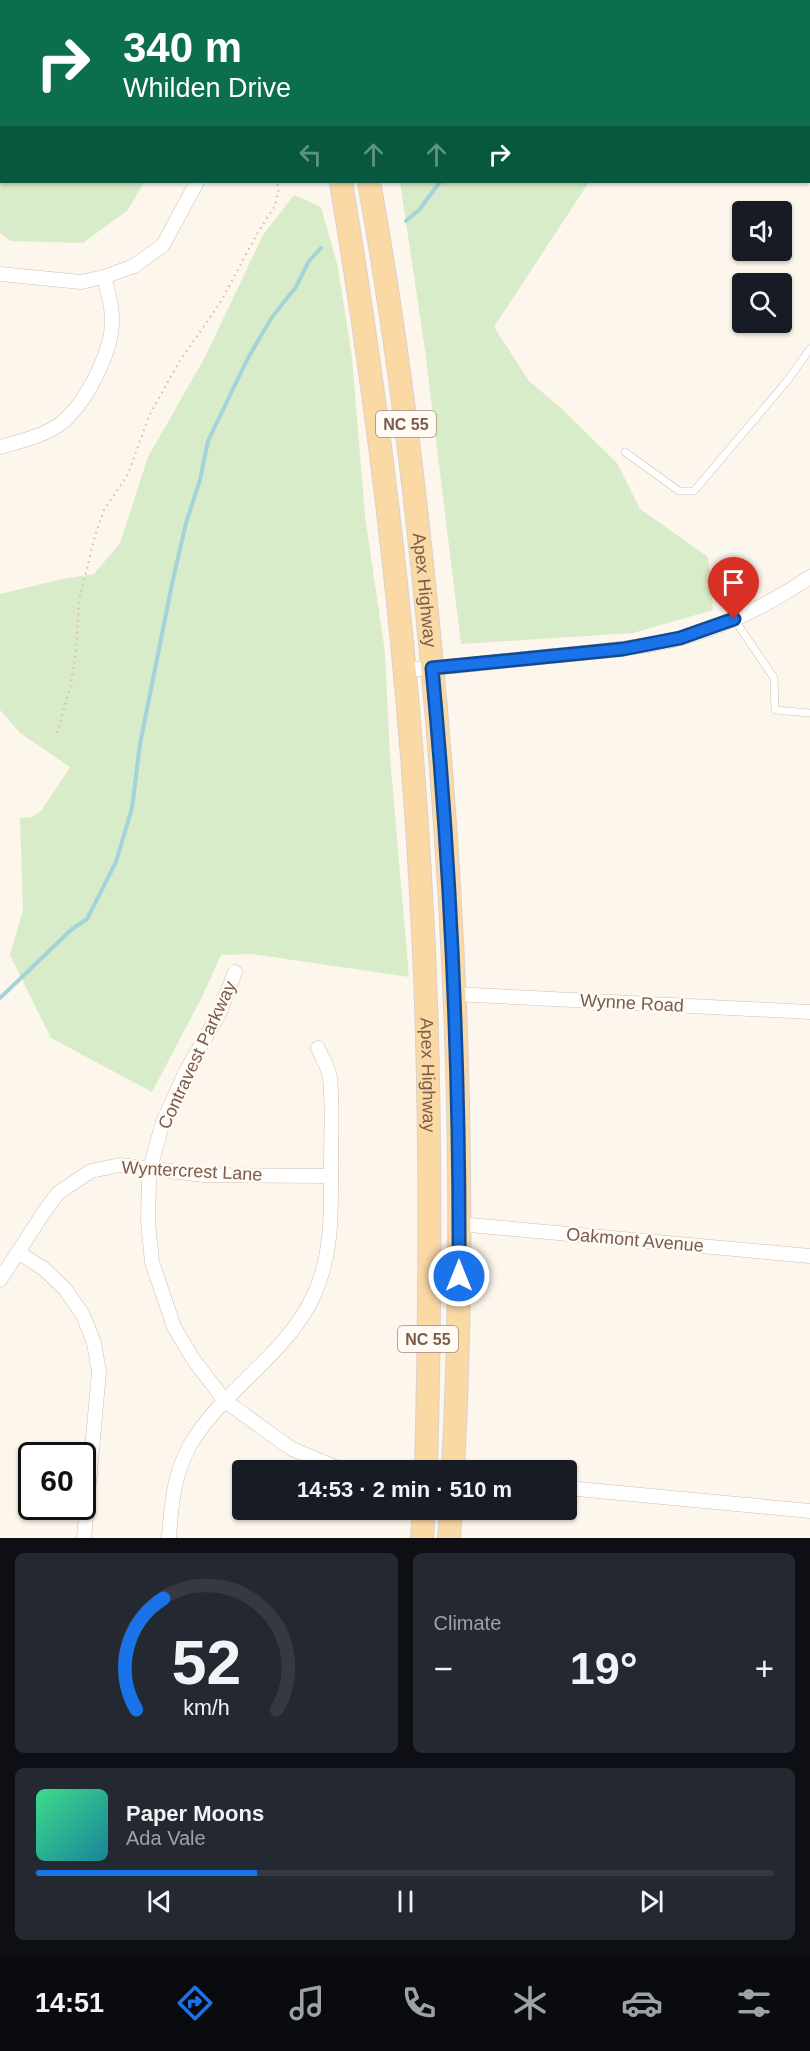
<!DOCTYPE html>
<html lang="en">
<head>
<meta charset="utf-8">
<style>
	body { margin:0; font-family:Arial,sans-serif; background:#242831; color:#f1f3f6; height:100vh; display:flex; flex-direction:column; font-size:22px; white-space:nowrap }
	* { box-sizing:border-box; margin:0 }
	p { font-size:20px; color:#9ea1a6 }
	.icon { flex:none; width:33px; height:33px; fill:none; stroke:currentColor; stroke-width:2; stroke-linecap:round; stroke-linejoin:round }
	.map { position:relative; height:1538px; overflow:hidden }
	.drawer { display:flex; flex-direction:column; gap:15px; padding:15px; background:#0d0f14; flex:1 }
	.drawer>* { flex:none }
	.top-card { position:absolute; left:0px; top:0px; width:810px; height:183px; box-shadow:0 2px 4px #0004; background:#0b6e4f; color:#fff; overflow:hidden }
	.buttons { position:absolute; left:732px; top:201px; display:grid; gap:12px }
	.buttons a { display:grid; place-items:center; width:60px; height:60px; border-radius:6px; background:#171b24; box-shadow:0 2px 4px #0004; font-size:30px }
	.speed { position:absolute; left:18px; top:1442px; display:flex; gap:12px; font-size:30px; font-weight:700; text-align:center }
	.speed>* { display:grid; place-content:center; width:78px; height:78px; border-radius:50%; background:#171b24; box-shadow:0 2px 4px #0004; line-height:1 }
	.speed .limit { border:3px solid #111; border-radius:9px; background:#fff; color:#111 }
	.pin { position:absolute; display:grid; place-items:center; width:51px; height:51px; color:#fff; margin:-62px -26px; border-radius:50% 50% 50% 0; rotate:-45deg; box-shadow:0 0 6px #0007 }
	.pin .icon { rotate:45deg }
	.me { position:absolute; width:66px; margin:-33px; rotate:0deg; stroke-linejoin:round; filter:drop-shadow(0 0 4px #0008) }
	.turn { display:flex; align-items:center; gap:21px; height:126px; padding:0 24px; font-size:27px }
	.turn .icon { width:78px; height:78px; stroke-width:2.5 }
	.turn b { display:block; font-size:42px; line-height:51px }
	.lanes { display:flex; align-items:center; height:57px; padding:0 24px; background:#0003; justify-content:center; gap:30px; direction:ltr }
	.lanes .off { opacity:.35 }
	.big { font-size:45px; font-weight:800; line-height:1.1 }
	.drawer .widget { flex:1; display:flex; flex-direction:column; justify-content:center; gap:9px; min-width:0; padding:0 21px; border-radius:9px; background:#242831 }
	.drawer .dial { align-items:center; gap:0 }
	.dial svg { height:156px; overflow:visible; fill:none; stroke:#363941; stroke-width:7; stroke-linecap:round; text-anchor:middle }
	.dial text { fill:#f1f3f6; stroke:none }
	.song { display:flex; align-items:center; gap:18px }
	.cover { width:72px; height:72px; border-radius:9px; background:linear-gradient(135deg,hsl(150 70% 55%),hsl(190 70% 35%)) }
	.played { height:6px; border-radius:3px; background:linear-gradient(90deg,#1a73e8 30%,#363941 30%) }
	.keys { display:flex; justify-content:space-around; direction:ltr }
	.heat { display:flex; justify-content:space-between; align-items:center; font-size:33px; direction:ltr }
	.drawer .tiles { flex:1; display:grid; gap:15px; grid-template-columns:1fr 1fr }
	.widget:last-child { grid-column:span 2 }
	.trip { position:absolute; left:232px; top:1460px; width:345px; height:60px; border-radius:6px; background:#171b24; box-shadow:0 2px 4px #0004; font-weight:800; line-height:60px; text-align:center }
	.tab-bar { display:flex; height:96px; justify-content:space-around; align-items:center; background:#090b0e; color:#9ea1a6 }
	.tab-bar .icon { width:42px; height:42px }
	.tab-bar .current { color:#1a73e8 }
	.tab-bar b { font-size:27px; color:#f1f3f6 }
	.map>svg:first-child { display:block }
</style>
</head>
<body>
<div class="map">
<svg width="810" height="1538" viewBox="0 0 810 1538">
	<rect width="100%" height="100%" fill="#fdf6ec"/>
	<g fill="#d8ecc9">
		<path d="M0,0h271v1l-269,1v180h142l-16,28 -45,33 -72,-2 -11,-8z"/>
		<path d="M373,0h335l-1,2z"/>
		<path d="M400,182h189l-95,145 35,54 32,27 56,55 23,46 68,48 5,53 -80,23 -172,11 -36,-294z"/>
		<path d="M294,195l27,12 17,60 14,91 13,158 20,137 5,104 19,220 -156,-23 -32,1 -19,42 -50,95 -101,-54 -41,-83 13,-45 -3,-92 12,-1 9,-6 29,-44 -50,-34 -20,-23v-116l62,-15 32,-5 26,-31 28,-86 57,-100 58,-122z"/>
	</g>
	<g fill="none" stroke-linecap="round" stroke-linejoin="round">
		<g stroke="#a5d3da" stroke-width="4">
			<path d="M573,2l2,-2"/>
			<path d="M406,221l13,-11 21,-28"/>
			<path d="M0,998l72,-69 15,-10 29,-57 16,-54 8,-64 32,-160 14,-61 14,-43 8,-39 40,-83 24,-41 24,-30 13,-26 12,-13"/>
		</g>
		<g stroke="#d1beb0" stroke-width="8">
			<g id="service">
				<path d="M625,452l54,39h15l93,-110 23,-32"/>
				<path d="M734,619l40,59 1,32 35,3"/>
			</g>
		</g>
		<g stroke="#d1beb0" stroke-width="15">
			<g id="minor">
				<path d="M0,274l81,8 23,-5 30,-11 29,-21 34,-63"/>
				<path d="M0,447c20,-6 44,-11 60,-23 25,-19 51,-70 52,-101 1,-15 -4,-31 -8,-46"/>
				<path d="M404,670c46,-3 92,-8 137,-13 40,-4 80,-7 119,-14 54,-11 104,-35 150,-66"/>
				<path d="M235,972l-16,42 -33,57 -23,51 -13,46 -1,11 -1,43 4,40 22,65 19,32 32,42 67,48 43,18 18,3"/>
				<path d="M454,994l356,18"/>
				<path d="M459,1224l351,32"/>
				<path d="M18,1252l26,17 21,20 18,26 11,28 5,29 -15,166"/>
				<path d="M0,1280l44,-68 14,-19 33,-22 29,-6 84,10 127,1"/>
				<path d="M567,1488l243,23"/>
				<path d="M169,1538c2,-32 5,-64 21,-93 33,-56 96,-89 124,-150 19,-42 17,-85 17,-130 0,-29 2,-59 -1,-87 -1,-10 -8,-20 -12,-30"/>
			</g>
		</g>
		<g stroke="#dad1cd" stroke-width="24">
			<g id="primary">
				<path d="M310,0v2"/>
				<path d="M337,0l1,2"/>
				<path id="s1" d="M341,182c39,234 67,472 80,710 11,192 10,385 5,578"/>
				<path id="s2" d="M369,182c29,159 48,321 63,483 25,267 35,537 21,805"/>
				<path d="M422,1538l2,-29"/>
				<path d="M449,1538l2,-29"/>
			</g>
		</g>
		<path stroke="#d9b8a5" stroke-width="2" stroke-dasharray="1.5 4.5" stroke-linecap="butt" d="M57,733l14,-49 5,-32 3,-51 16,-65 9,-26 24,-36 21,-58 30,-54 41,-59 38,-71 17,-26 4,-18 -3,-6"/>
		<use href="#service" stroke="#fff" stroke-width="7"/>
		<use href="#minor" stroke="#fff" stroke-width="14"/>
		<use href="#primary" stroke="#fbd9a5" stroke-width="22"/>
	</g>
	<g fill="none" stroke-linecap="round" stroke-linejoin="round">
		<g stroke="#114b97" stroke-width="15">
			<path id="route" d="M459,1276c1,-203 -8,-406 -27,-608l191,-19 57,-11 54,-19"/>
		</g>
		<use href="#route" stroke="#1a73e8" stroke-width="10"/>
	</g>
	<g text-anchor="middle" stroke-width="5" stroke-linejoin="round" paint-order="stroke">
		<g fill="#fffaf3" stroke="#a28b7f" stroke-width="1.5">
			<rect x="376" y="411" width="60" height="26" rx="4.5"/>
			<rect x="398" y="1326" width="60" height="26" rx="4.5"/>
		</g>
		<g font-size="16" font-weight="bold" fill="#7a5c4d">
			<text x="406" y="430">NC 55</text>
			<text x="428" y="1345">NC 55</text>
		</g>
		<g font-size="18" fill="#7a5c4d" stroke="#fffaf3">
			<text dy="6" stroke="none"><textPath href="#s2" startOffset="412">Apex Highway</textPath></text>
			<text transform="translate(632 1003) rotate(3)" y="6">Wynne Road</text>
			<text transform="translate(197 1055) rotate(-65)" y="6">Contravest Parkway</text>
			<text dy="6" stroke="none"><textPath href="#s1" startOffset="898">Apex Highway</textPath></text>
			<text transform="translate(192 1171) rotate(3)" y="6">Wyntercrest Lane</text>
			<text transform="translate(635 1240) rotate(5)" y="6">Oakmont Avenue</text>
		</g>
	</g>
</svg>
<div class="buttons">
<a><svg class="icon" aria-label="sound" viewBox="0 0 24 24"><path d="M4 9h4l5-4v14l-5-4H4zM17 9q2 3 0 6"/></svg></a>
<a><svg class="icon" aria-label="search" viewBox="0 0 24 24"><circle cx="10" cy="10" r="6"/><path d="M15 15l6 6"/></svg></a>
</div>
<div class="speed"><div class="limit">60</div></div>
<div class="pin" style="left:734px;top:619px;background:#d93025"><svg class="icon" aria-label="arrive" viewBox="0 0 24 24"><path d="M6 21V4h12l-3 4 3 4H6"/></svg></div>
<svg class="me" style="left:459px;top:1276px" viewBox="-20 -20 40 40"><circle r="17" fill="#1a73e8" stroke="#fff" stroke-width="3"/><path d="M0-11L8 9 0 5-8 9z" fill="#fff"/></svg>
<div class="trip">14:53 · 2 min · 510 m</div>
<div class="top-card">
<div class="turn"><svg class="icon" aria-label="right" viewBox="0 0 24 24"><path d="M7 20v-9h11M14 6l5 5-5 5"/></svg><div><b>340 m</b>Whilden Drive</div></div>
<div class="lanes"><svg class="icon off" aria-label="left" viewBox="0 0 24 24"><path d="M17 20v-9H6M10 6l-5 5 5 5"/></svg><svg class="icon off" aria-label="ahead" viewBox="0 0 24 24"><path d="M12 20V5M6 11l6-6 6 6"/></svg><svg class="icon off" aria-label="ahead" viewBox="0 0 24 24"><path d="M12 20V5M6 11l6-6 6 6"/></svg><svg class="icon" aria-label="right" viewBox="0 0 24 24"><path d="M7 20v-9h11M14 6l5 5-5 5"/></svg></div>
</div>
</div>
<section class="drawer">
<div class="tiles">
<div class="widget dial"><svg viewBox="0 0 100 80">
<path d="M14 69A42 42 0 1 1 86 69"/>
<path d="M14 69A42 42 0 0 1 28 12" stroke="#1a73e8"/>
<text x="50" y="56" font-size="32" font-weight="700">52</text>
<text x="50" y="72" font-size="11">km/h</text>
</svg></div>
<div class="widget"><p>Climate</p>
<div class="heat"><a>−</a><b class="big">19°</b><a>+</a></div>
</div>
<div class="widget">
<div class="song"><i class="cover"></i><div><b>Paper Moons</b><p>Ada Vale</p></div></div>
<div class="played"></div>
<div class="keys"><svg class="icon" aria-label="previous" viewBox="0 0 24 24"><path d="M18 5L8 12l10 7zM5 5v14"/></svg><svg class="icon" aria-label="pause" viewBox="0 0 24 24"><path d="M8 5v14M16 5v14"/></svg><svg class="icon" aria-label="next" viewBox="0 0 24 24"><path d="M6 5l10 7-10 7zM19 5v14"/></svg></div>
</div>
</div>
</section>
<nav class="tab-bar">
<b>14:51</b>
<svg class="icon current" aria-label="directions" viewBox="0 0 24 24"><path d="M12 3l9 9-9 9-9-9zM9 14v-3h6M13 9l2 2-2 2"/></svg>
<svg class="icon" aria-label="music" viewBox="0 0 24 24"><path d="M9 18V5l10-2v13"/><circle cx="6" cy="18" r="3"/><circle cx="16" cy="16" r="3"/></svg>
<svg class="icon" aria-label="phone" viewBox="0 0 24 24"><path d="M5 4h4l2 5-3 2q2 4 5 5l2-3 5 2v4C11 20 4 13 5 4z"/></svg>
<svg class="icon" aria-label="climate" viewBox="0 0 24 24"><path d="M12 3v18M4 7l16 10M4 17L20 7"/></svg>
<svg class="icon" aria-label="car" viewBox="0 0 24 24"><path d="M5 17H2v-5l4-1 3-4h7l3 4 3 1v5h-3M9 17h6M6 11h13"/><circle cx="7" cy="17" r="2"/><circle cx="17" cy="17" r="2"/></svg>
<svg class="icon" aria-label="filters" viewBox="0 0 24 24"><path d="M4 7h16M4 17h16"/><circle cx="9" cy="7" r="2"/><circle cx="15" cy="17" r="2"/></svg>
</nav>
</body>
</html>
